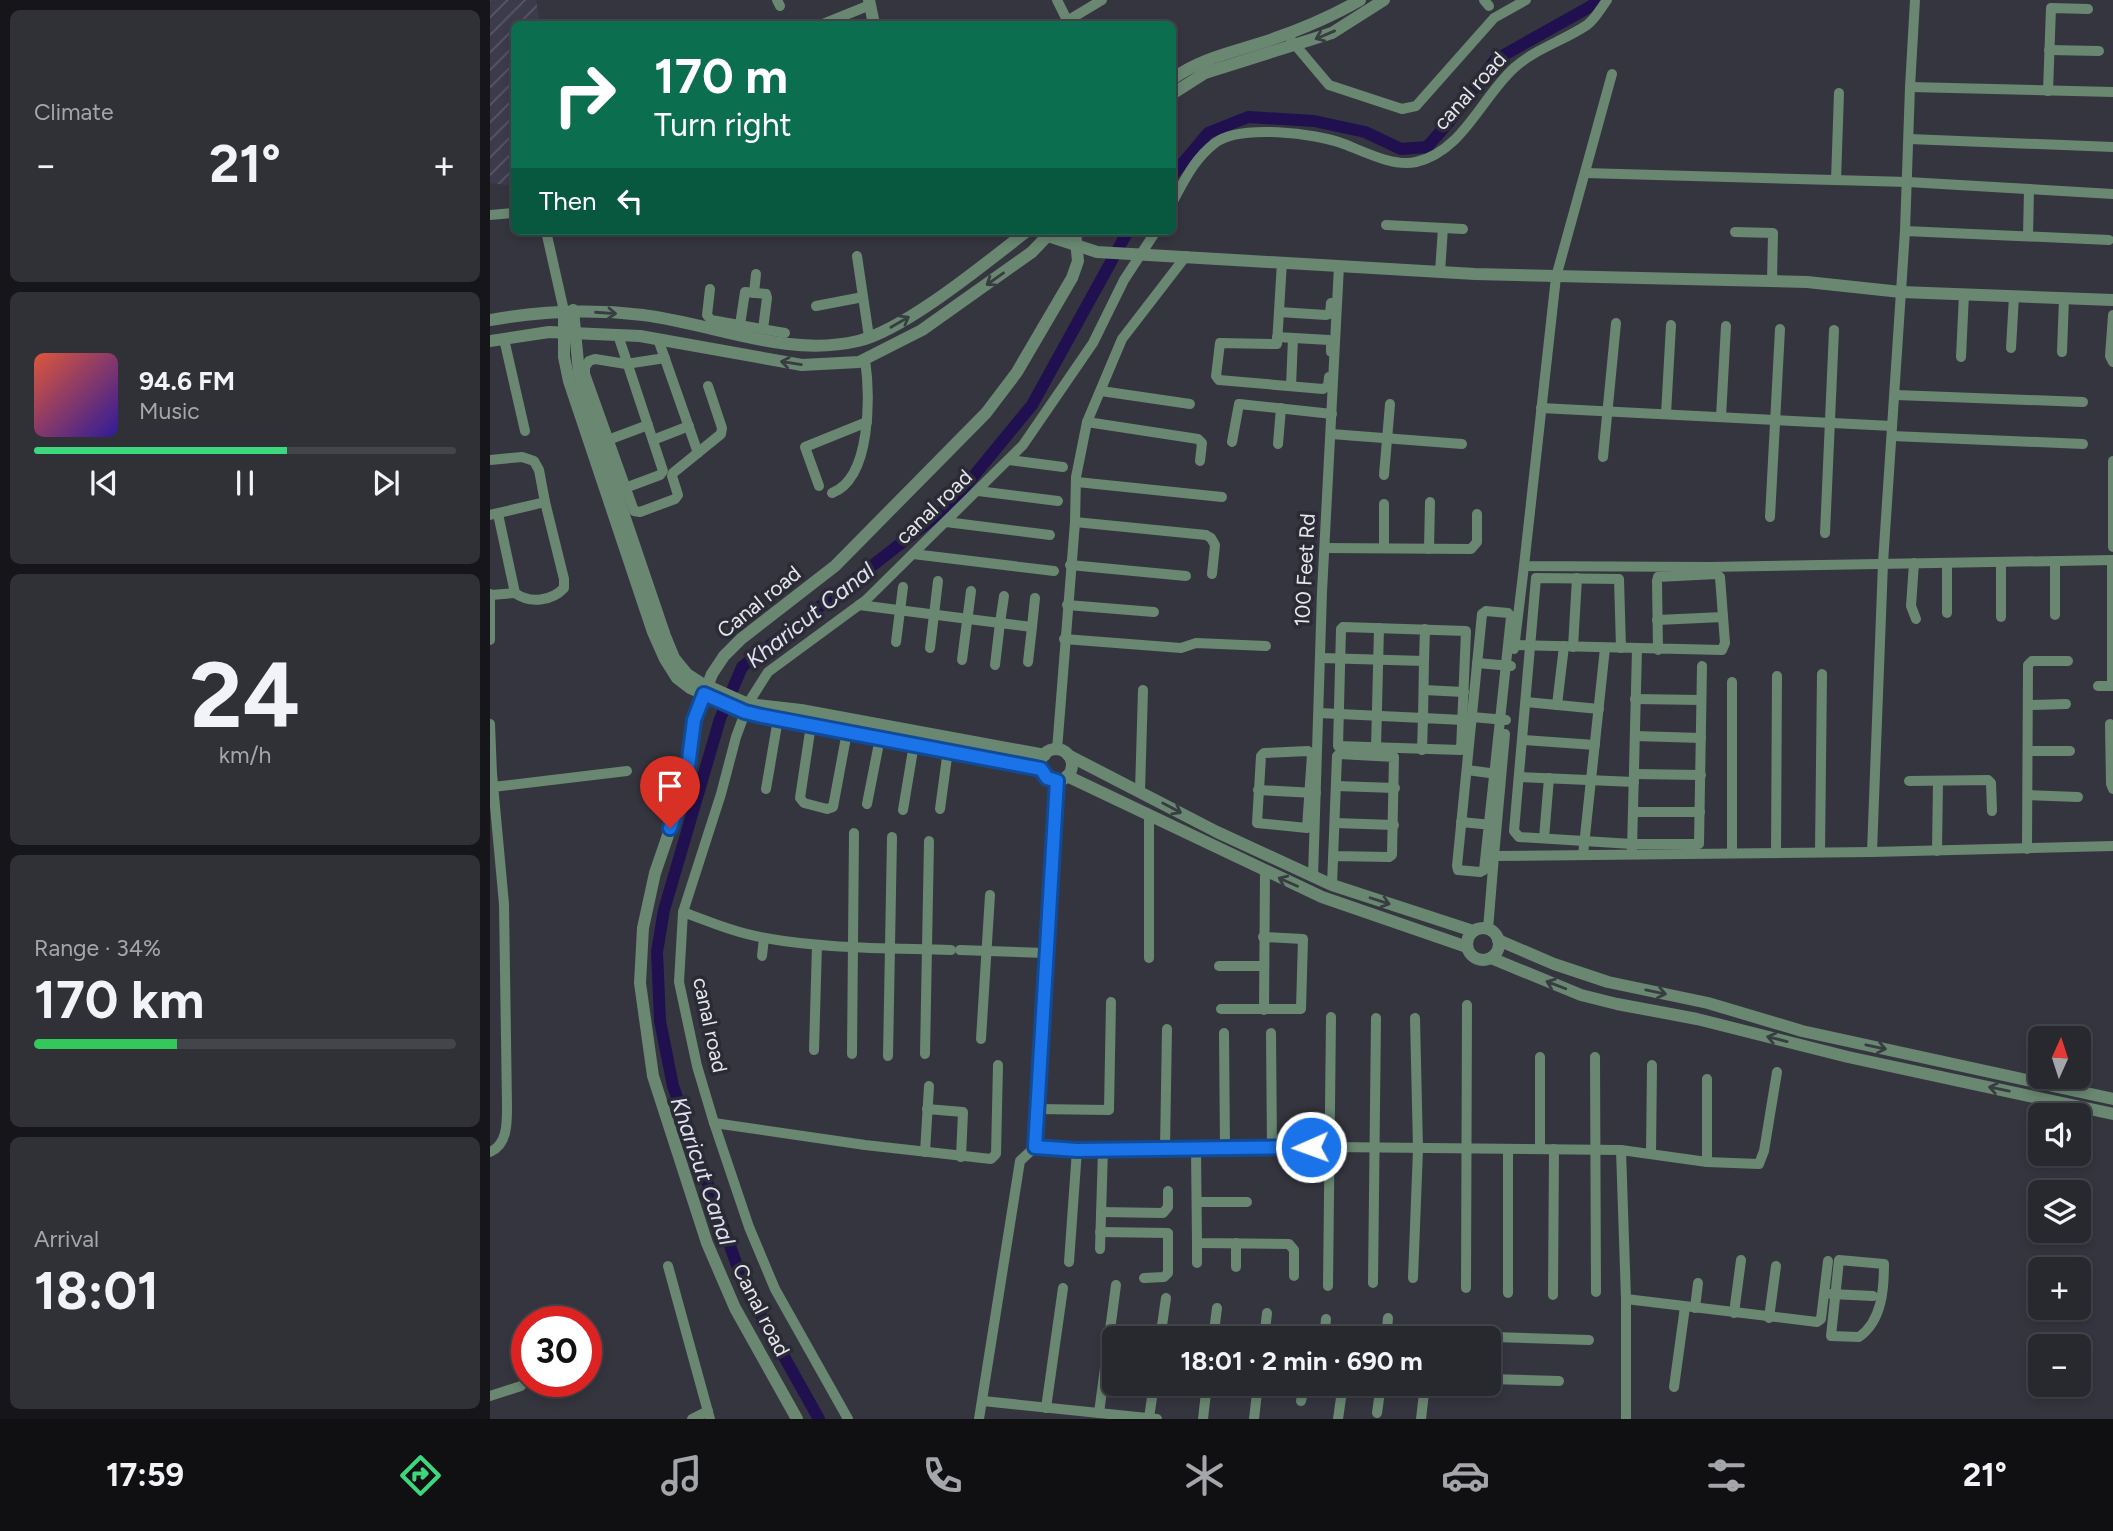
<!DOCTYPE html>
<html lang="en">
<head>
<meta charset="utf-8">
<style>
	body { margin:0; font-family:Figtree,sans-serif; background:#303037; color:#f1f3f6; height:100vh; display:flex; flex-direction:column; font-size:26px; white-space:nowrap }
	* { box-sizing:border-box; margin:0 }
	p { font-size:23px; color:#a5a6aa }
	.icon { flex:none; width:38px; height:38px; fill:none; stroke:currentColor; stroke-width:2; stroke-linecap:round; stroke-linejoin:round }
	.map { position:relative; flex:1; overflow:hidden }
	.details { display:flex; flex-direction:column; gap:10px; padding:10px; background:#16161a; width:490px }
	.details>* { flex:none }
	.banner { position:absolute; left:21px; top:21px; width:665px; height:214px; border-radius:10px; box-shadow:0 4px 10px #0003,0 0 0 2px #44444b; background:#0b6e4f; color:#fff; overflow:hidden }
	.needle { width:46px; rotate:3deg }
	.controls { position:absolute; left:1538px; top:1026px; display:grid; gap:14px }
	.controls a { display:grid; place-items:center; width:63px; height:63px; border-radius:10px; background:#28282f; box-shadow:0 4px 10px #0003,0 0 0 2px #44444b; font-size:35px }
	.speed { position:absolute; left:21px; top:1306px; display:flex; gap:14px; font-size:35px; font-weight:700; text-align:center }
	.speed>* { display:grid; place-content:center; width:91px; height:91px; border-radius:50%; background:#28282f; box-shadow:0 4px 10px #0003,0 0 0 2px #44444b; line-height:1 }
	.speed .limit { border:10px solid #d22; background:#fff; color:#111 }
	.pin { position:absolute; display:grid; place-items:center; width:60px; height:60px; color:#fff; margin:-72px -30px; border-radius:50% 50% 50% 0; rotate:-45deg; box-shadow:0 0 7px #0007 }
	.pin .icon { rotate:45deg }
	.me { position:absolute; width:77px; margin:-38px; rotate:268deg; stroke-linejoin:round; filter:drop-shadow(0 0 5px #0008) }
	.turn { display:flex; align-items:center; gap:24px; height:147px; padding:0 28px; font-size:32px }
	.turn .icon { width:91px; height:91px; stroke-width:2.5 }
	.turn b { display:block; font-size:49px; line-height:60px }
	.then { display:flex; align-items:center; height:66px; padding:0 28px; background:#0003; gap:14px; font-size:26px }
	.big { font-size:52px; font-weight:700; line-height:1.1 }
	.details .card { flex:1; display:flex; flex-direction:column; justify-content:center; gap:10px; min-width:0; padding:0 24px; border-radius:10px; background:#303037 }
	.details .dial { align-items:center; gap:0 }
	.dial b { font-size:91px; line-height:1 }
	.song { display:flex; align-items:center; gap:21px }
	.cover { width:84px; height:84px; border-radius:10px; background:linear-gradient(135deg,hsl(10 70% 55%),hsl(250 70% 35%)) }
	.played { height:7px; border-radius:4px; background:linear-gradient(90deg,#3dd77d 60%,#44444b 60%) }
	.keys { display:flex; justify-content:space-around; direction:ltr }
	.heat { display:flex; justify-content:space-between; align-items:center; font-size:38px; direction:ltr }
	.charge { height:10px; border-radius:5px; background:linear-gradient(90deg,#34c759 34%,#44444b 0) }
	.trip { position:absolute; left:612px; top:1326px; width:399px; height:70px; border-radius:10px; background:#28282f; box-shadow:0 4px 10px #0003,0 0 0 2px #44444b; font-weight:700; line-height:70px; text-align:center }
	.dock { display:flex; height:112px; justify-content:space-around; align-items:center; background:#101013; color:#a5a6aa }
	.dock .icon { width:49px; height:49px }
	.dock .selected { color:#3dd77d }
	.dock b { font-size:32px; color:#f1f3f6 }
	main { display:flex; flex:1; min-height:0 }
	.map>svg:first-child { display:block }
</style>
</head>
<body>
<main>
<section class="details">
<div class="card"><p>Climate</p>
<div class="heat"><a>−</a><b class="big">21°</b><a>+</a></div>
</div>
<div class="card">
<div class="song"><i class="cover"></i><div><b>94.6 FM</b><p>Music</p></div></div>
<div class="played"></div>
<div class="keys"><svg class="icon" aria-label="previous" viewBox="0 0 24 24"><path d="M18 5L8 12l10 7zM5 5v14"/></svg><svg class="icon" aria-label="pause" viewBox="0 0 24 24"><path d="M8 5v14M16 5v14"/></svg><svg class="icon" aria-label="next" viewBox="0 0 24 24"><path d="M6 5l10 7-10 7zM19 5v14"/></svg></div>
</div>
<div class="card dial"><b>24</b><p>km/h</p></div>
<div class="card"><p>Range · 34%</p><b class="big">170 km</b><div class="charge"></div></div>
<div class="card"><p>Arrival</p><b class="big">18:01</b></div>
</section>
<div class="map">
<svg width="1623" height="1419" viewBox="0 0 1623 1419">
	<defs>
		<pattern id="industrial-furrows" width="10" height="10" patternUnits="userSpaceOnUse" patternTransform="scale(1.75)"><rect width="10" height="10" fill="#3c3b4c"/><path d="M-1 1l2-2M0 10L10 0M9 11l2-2" fill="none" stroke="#585766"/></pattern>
	</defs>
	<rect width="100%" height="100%" fill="#35353f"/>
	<path fill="url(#industrial-furrows)" d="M0,0h46l4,24h-26v162l-24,-3z"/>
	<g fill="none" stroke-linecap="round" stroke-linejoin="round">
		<g stroke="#211050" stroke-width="12">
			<path d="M682,176l36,-43 40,-16 66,4 51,11 36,17 26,-2 22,-25 46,-62 98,-55 2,-5"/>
			<path d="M329,1419l-75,-134 -71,-199 -13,-65 -3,-69 7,-42 56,-191 22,-52 207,-161 83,-101 96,-174"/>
		</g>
		<g stroke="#698771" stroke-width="10">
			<path d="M287,0l3,6"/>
			<path d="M567,0l12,24"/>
			<path d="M994,0l5,6"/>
			<path d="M577,21l35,-21"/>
			<path d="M333,24l47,-19"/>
			<path d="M801,40l38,45 73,24 14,-3 78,-88 32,-18"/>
			<path d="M1559,50l50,1"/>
			<path d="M1122,74l-56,203 -32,289 185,1 404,-7"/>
			<path d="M1420,87l203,5"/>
			<path d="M1558,91l3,-83 37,1"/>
			<path d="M1419,139l204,8"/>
			<path d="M1095,173l323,9 205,12"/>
			<path d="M1346,180l3,-87"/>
			<path d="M682,203c12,-22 22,-44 43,-60 24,-19 101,-10 129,1 21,8 49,23 72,18 47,-11 65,-64 98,-94 21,-19 49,-27 73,-43 8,-6 14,-17 20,-25"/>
			<path d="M0,215l24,-2"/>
			<path d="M896,225l77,4"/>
			<path d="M56,231l18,80"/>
			<path d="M1415,231l204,9"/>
			<path d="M1245,232l38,1 -1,48"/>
			<path d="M1538,236l1,-47"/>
			<path d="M367,256l12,81"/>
			<path d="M792,262l-5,82 -57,-1 -4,33 3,4 104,9 5,-3 1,-9"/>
			<path d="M950,272l3,-44"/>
			<path d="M220,289l-3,26 4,5 74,13"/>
			<path d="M264,293l2,-19"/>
			<path d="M326,306l47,-9"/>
			<path d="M789,312l47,3 4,-1 1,-11"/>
			<path d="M1623,315l-3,41 3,6"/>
			<path d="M250,325l5,-33 21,2 1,4 -4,31"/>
			<path d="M128,335l45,136 -3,4 -35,13"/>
			<path d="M787,337l52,3 2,4v8"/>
			<path d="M14,339l21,92"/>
			<path d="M168,339l40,114"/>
			<path d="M1521,348l3,-52"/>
			<path d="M1572,352l2,-54"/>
			<path d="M1471,357l3,-63"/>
			<path d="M175,358l-39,6 -31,-5 -6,2 -4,6v7l49,137 6,1 35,-13 3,-4 -6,-19 1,-3 48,-39 1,-6 -14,-42"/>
			<path d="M801,386l2,-48"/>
			<path d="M611,391l89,13"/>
			<path d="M1406,395l187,7"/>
			<path d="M1051,408l351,18"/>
			<path d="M1176,414l5,-89"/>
			<path d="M1231,417l5,-91"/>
			<path d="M597,422l111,17 4,4 -2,18"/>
			<path d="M841,434l131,10"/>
			<path d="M1402,436l191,8"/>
			<path d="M118,440l40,-15"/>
			<path d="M163,440l36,-14"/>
			<path d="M742,442l7,-38 93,10"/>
			<path d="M788,444l3,-36"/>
			<path d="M1113,457l13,-134"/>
			<path d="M0,460l32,-3 12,4 5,9 6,32 -55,13"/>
			<path d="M519,460l54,7"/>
			<path d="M1623,461v86"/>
			<path d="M894,475l6,-71"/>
			<path d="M587,482l145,15"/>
			<path d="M329,486l-14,-39 62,-25"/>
			<path d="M488,491l80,10"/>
			<path d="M342,493c40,-15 38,-99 33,-134"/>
			<path d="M8,514l17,79c15,11 37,8 49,-5v-9l-19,-77"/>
			<path d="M1280,517l10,-188"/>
			<path d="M456,522l104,13"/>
			<path d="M585,522l131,13 5,3 4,7 -3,29"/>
			<path d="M1335,533l9,-203"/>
			<path d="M835,548l146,1 6,-7v-28"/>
			<path d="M894,548v-44"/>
			<path d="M939,549l1,-47"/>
			<path d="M423,554l141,17"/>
			<path d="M1622,560v126"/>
			<path d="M1511,562v55"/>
			<path d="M1424,563l-3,43 5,13"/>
			<path d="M580,565l116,11"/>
			<path d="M0,594v46"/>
			<path d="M1,595l24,-2"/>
			<path d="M369,605l141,18 4,-27"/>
			<path d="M577,605l87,7"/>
			<path d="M996,611l22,2 3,4 -27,253 -4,2 -22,-2 -1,-4 25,-252z"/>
			<path d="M1457,613v-50"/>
			<path d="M1565,615v-54"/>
			<path d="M1167,620l66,-3"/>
			<path d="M853,627l123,4 -5,119 -123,-4 3,-117z"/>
			<path d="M574,639l117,9 15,-5 70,3"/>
			<path d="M406,642l7,-55"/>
			<path d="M1025,645l207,5 3,-7 -5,-66 -4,-3 -58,3 -1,4 1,69"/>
			<path d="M1083,647l4,-69"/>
			<path d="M440,648l8,-67"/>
			<path d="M1131,648l-2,-69 -83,-1 -22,253 5,6 113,7h67l3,-178"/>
			<path d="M1024,649l10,-83"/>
			<path d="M472,660l9,-69"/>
			<path d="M934,661l1,-32"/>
			<path d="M538,662l4,-35"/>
			<path d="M987,663l34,3"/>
			<path d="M505,665l5,-42 32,4 3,-29"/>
			<path d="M1608,686h15"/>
			<path d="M934,690l40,2"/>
			<path d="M1145,699l66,1"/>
			<path d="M1036,702l73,7"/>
			<path d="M1067,705l7,-59"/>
			<path d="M1538,705l38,-1"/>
			<path d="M829,713l104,5 1,-57 -103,-3"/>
			<path d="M982,717l34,3"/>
			<path d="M0,724l2,50 12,130 3,201c0,17 1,39 -17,47"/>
			<path d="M1620,724l1,60 2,5"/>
			<path d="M321,725l-11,73 4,5 23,6 6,-2 14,-75"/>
			<path d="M1145,736l66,2"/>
			<path d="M1033,740l72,5"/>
			<path d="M886,748l3,-120"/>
			<path d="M567,750l18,-228 1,-45 11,-55 35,-83 64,-83"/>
			<path d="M932,750l1,-32 40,2"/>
			<path d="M818,751l4,3 -5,74 -50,-5 4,-67 3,-3z"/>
			<path d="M1538,751h42"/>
			<path d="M977,770l30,4"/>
			<path d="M1144,774l67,1"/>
			<path d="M1030,777l114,5"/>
			<path d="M567,781l-22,366 42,3 254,-3 290,3 5,149v120"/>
			<path d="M1419,781l79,-1 3,3 1,28"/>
			<path d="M846,786l59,2"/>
			<path d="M3,787l134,-16"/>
			<path d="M276,789l12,-70"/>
			<path d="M768,790l58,3"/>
			<path d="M650,791l3,-101"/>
			<path d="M1538,795l50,2"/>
			<path d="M377,804l13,-66"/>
			<path d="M450,809l8,-59"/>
			<path d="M413,810l11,-66"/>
			<path d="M1143,812h67"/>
			<path d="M659,815v143"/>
			<path d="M971,822l31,3"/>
			<path d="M845,823l59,2"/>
			<path d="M1054,838l5,-60"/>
			<path d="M1537,849l1,-184 4,-4h36"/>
			<path d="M1142,850l5,-201"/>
			<path d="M1447,851l1,-70"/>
			<path d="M1330,852l2,-178"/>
			<path d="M1382,852l11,-289 22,-332 5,-144 5,-87"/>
			<path d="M1242,853v-171"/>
			<path d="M1286,853l1,-177"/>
			<path d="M1093,855l22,-207"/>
			<path d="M1004,856l11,-122"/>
			<path d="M823,877l9,-285 17,-326"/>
			<path d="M842,885l5,-129 2,-2 55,3 -2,98 -3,2 -56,-1"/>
			<path d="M193,912c27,10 53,21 82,26 61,11 124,10 186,12"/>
			<path d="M998,929l6,-73 378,-4 241,-6"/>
			<path d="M470,950l86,3"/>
			<path d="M272,956l2,-18"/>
			<path d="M729,966h44"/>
			<path d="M731,1009h80l2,-70 -40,-2"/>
			<path d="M774,1010l1,-139"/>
			<path d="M734,1033l1,116"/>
			<path d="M781,1033l1,116"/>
			<path d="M491,1039l9,-144"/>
			<path d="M324,1050l3,-105"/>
			<path d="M362,1054l2,-221"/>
			<path d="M435,1054l4,-213"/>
			<path d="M398,1056l4,-219"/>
			<path d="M1105,1057l1,235"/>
			<path d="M1217,1079v83"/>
			<path d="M437,1109l36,3 -2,45"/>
			<path d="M547,1109l72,1 2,-108"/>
			<path d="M224,1123l151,22 126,14 5,-5 2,-89"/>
			<path d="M675,1148l2,-119"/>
			<path d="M1050,1149v-92"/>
			<path d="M706,1150l1,93 92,1 5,6v26"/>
			<path d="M1131,1150l86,12 52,2 5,-13 13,-79"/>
			<path d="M435,1152l4,-66"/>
			<path d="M1161,1153l1,-88"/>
			<path d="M707,1202h50"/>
			<path d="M611,1212l62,1 5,-6v-16"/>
			<path d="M610,1232l68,1v40l-4,4 -20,1"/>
			<path d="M610,1249l3,-100"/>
			<path d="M1349,1260l45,4c0,25 -2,57 -25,73l-28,-1z"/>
			<path d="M579,1262l8,-112"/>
			<path d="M707,1263v-20"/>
			<path d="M178,1266l42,153"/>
			<path d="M746,1267v-24"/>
			<path d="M923,1278l5,-129 -3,-131"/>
			<path d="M883,1283l3,-265"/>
			<path d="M838,1286l3,-269"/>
			<path d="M976,1288l1,-283"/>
			<path d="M1018,1293v-144"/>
			<path d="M1341,1294l42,2"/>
			<path d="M1063,1295l1,-146"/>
			<path d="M1136,1299l191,23 4,-3 7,-58"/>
			<path d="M1205,1308l3,-25"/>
			<path d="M1244,1313l7,-53"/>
			<path d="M1279,1318l7,-52"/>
			<path d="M940,1335l159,5"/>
			<path d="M670,1339l6,-41"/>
			<path d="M723,1339l4,-31"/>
			<path d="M774,1339l3,-26"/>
			<path d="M834,1339l2,-20"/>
			<path d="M896,1339l2,-21"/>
			<path d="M999,1379l70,2"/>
			<path d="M1184,1387l11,-80"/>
			<path d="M0,1396l31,-10"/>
			<path d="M493,1401l174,18"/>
			<path d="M811,1401l4,-17"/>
			<path d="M556,1408l17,-120"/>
			<path d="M609,1413l17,-128"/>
			<path d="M887,1413l4,-29"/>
			<path d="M659,1418l5,-34"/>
			<path d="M202,1419l16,-8"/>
			<path d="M358,1419l-73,-130 -26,-62 -35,-104 -17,-57 -18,-84 4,-70 38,-118 15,-57 13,-35 19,-30 98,-72 157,-155 70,-102 31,-63 32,-49"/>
			<path d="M489,1419l41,-258 15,-14"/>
			<path d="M713,1419l4,-35"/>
			<path d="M764,1419l4,-35"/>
			<path d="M848,1419l5,-35"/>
			<path d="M931,1419l4,-35"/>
		</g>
		<g stroke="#698771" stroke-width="12">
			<path d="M379,0l5,24"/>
			<path d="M682,79c30,-21 58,-26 92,-37 33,-11 65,-24 96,-42"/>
			<path d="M682,94l33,-21 127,-40 52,-33"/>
			<path d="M553,231l5,5 49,16 378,22 332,8 94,10 212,8"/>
			<path d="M83,310l6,63 14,51 72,212 9,22 13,16 14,9 47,21 53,6 244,45"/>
			<path d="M74,311v46l5,24 84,251 12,27 12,19 13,10 55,24 296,57"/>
			<path d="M0,320c51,-9 102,-11 153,-5 72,9 143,43 215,26 47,-11 129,-79 169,-110"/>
			<path d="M0,341l59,-9 91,4 162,29 57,-3 63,-32 110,-78 20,-21"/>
			<circle cx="566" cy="765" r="16"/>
			<path d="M578,755l149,77 115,53 141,46"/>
			<path d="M577,776l255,121 145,50"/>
			<circle cx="993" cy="944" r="16"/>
			<path d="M1008,940l56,24 54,18 100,21 94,28 311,68"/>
			<path d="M1001,958l90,37 36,9 80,15 151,38 265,57"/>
			<path d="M307,1419l-62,-111 -28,-65 -54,-167 -13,-93 3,-55 12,-55 31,-90 8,-63 18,-46 12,-18 17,-17 94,-73 151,-153 31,-41 55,-94 6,-17 -3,-30"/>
		</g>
	</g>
	<defs><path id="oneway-shaft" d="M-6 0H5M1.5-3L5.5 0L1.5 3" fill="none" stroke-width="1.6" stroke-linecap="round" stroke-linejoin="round" transform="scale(1.75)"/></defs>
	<g stroke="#373d41">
		<use href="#oneway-shaft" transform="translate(835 35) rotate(157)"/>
		<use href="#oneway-shaft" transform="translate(505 279) rotate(145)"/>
		<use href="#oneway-shaft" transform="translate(116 313) rotate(4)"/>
		<use href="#oneway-shaft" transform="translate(410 322) rotate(-30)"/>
		<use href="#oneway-shaft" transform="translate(301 363) rotate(-171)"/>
		<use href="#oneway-shaft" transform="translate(682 808) rotate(28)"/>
		<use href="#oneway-shaft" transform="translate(798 882) rotate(-156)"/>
		<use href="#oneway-shaft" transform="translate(890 901) rotate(18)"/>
		<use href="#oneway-shaft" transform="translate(1066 985) rotate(-159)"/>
		<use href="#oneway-shaft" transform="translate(1166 992) rotate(12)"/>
		<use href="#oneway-shaft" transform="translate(1287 1039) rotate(-166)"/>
		<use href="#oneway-shaft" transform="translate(1386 1047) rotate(12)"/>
		<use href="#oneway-shaft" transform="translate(1509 1089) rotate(-168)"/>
	</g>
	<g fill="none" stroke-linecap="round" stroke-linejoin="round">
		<g stroke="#114b97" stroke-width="18">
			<path id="route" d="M180,828l16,-45 8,-63 10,-26 41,18 17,4 279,53 6,9 10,3 -22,366 42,3 234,-3"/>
		</g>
		<use href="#route" stroke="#1a73e8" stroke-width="12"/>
	</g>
	<g text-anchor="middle" stroke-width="7" stroke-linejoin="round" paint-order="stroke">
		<g font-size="21" fill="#e6e6ed" stroke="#2b2b35">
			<text transform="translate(980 91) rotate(-48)" y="7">canal road</text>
			<text transform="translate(444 507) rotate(-44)" y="7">canal road</text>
			<text transform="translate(815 570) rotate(-87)" y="7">100 Feet Rd</text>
			<text transform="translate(269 602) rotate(-39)" y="7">Canal road</text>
			<text transform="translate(220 1025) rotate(78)" y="7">canal road</text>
			<text transform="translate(271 1310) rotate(63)" y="7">Canal road</text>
		</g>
		<g font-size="23" font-style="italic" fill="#e0e0f4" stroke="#2b2b35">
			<text transform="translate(320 615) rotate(-38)" y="8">Kharicut Canal</text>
			<text transform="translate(213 1171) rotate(71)" y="8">Kharicut Canal</text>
		</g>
	</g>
</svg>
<div class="controls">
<a><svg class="needle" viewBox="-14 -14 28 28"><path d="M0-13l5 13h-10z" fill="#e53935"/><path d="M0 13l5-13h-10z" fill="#a5a6aa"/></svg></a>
<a><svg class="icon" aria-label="sound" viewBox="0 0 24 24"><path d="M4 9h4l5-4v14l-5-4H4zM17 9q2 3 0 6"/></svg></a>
<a><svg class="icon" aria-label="layers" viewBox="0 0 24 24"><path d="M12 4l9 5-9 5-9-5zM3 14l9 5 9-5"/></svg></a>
<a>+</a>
<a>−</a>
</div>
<div class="speed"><div class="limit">30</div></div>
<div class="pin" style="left:180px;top:828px;background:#d93025"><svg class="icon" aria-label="arrive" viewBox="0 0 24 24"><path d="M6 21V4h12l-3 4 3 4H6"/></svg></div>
<svg class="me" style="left:821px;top:1147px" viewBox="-20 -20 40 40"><circle r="17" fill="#1a73e8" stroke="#fff" stroke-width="3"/><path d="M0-11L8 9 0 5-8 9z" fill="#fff"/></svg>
<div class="trip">18:01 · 2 min · 690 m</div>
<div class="banner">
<div class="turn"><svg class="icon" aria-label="right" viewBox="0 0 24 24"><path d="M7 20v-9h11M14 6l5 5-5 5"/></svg><div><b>170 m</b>Turn right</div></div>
<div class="then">Then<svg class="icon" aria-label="left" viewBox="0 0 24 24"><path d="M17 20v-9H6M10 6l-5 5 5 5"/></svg></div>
</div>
</div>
</main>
<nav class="dock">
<b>17:59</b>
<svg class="icon selected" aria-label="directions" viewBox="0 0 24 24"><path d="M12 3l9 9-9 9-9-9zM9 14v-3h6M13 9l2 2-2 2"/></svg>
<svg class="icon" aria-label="music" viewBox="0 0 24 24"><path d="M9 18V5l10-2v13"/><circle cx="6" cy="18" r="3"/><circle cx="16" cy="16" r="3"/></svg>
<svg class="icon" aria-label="phone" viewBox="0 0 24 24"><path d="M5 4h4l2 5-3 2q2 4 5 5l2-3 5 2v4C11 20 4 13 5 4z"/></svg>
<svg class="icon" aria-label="climate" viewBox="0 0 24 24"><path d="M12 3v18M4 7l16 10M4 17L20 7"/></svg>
<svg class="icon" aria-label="car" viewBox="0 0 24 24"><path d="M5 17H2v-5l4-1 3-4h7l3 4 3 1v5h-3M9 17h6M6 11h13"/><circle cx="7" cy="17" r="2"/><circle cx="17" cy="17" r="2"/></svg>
<svg class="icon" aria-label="filters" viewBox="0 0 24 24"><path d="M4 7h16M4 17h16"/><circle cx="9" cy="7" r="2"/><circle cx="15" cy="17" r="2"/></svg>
<b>21°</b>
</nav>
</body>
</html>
